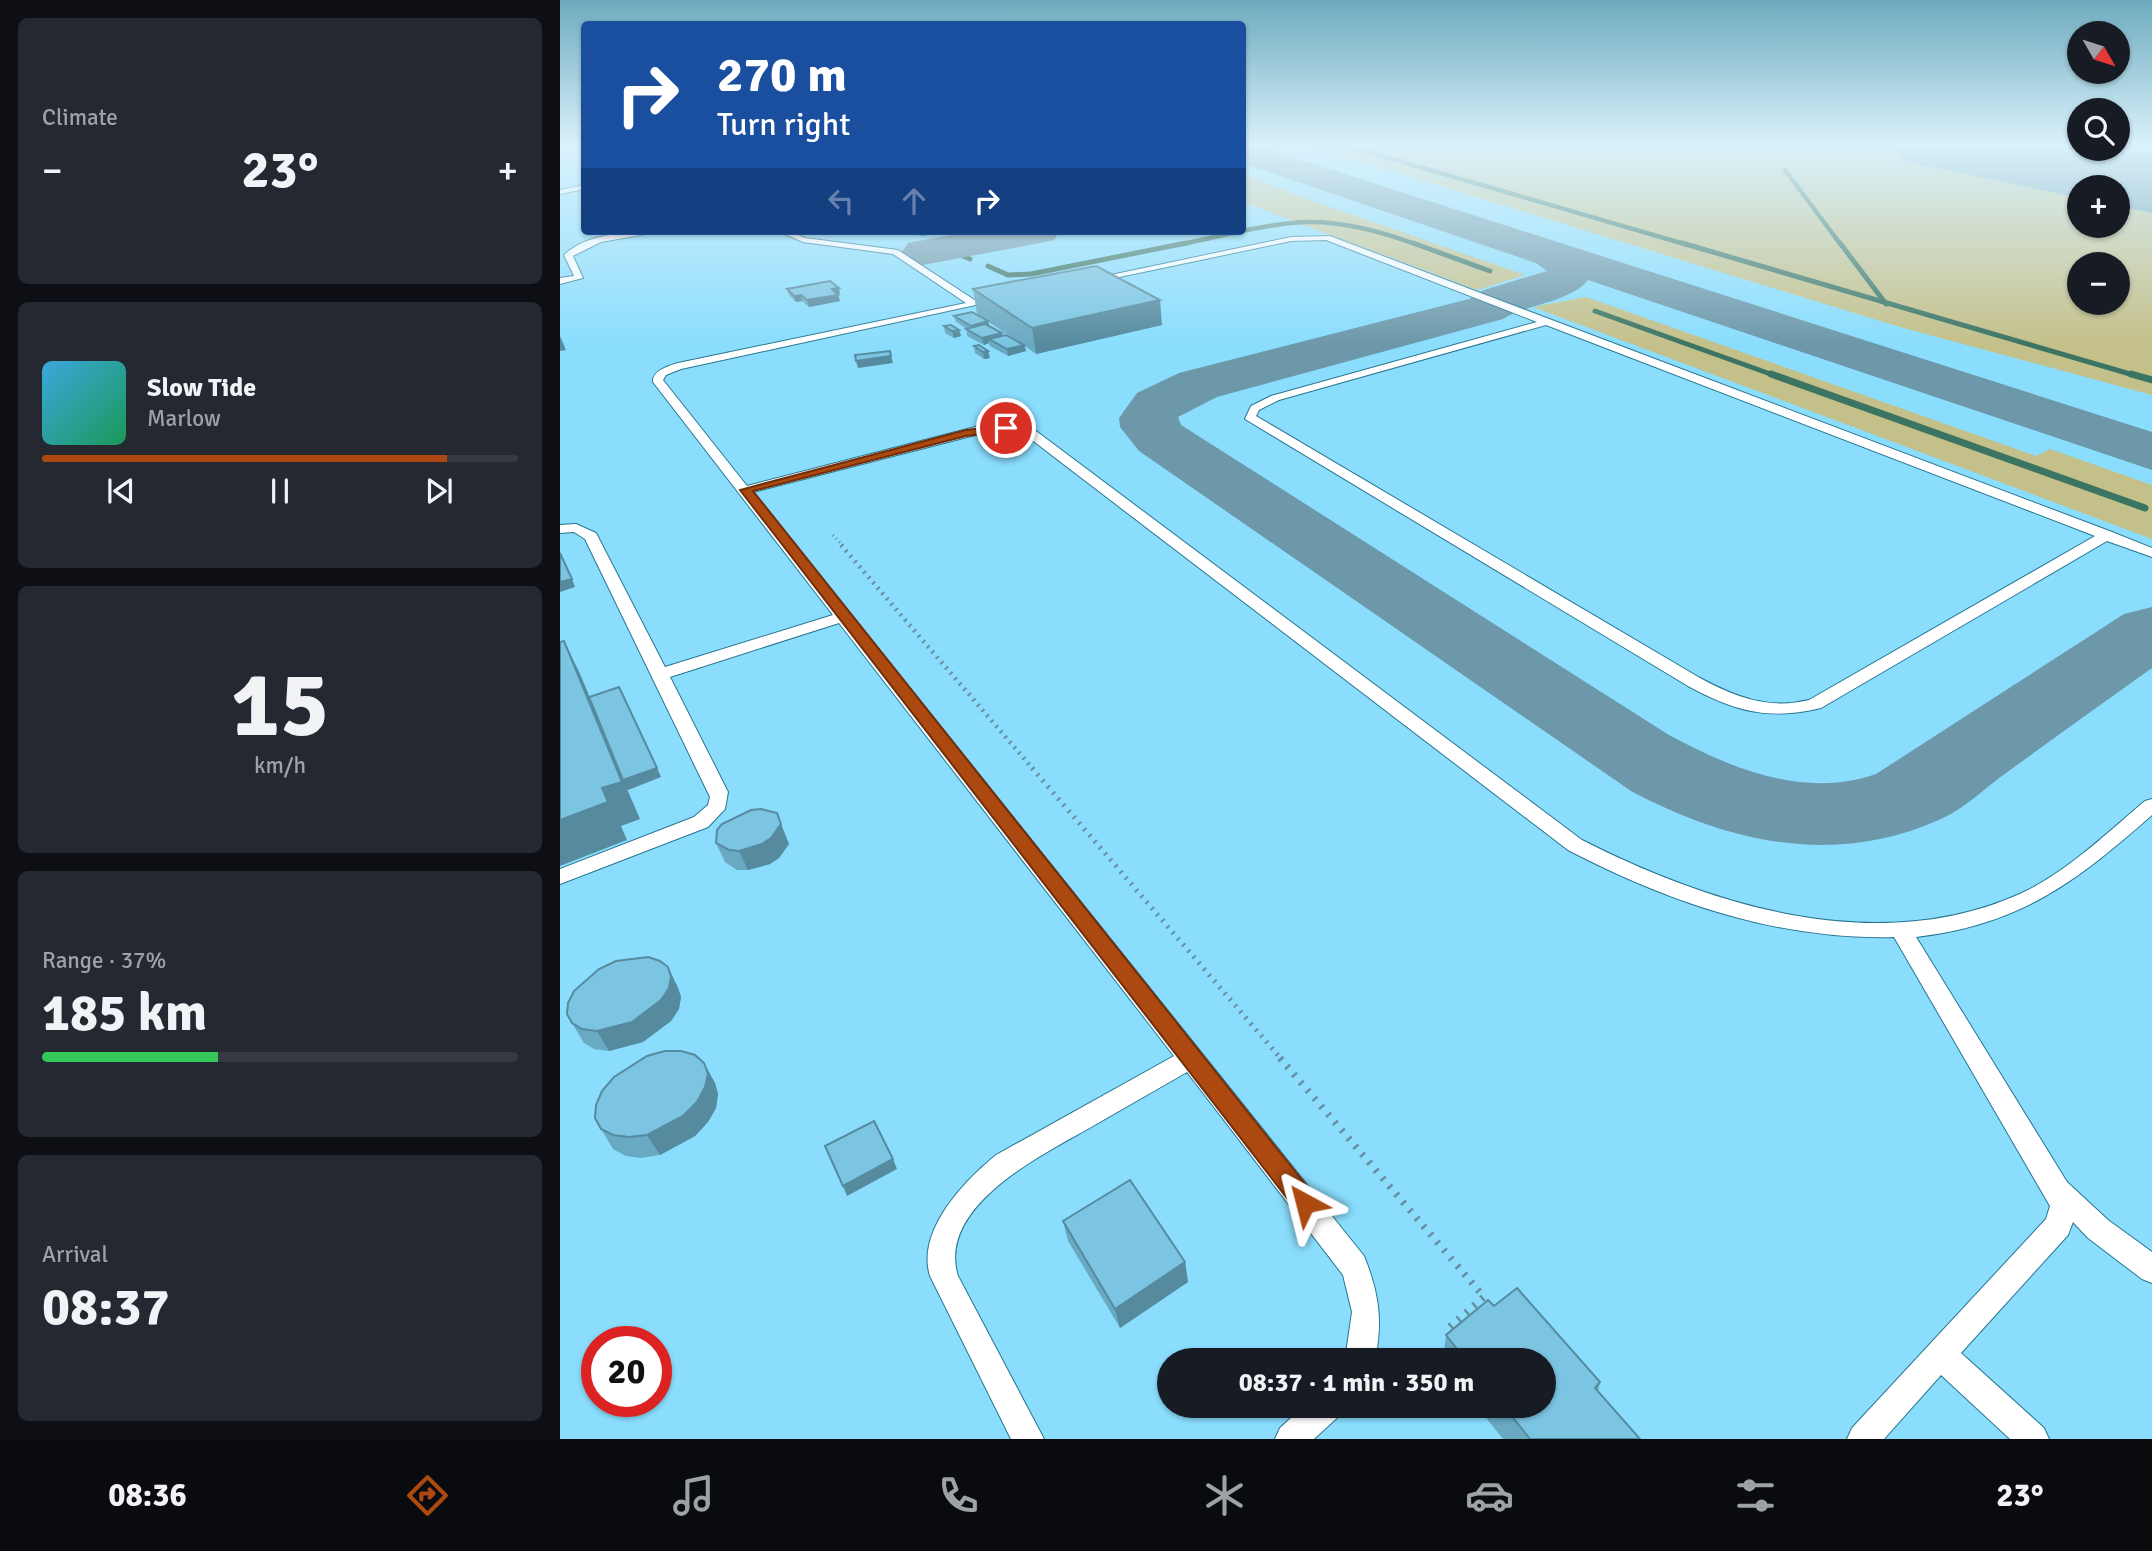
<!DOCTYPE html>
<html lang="en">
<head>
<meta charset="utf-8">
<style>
	body { margin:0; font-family:Signika,sans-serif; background:#242831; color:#f1f3f6; height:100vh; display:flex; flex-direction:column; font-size:26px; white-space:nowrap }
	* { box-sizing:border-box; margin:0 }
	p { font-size:23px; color:#9ea1a6 }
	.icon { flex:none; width:38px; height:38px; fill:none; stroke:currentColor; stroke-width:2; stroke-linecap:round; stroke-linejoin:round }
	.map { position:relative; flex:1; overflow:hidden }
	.details { display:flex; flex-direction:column; gap:18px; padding:18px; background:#0d0f14; width:560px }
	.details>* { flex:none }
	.banner { position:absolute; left:21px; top:21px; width:665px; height:214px; border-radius:7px; box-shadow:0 2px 5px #0004; background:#1a4fa0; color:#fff; overflow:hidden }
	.needle { width:46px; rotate:129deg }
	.buttons { position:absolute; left:1507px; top:21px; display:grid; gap:14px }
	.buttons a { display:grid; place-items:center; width:63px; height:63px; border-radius:50%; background:#171b24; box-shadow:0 2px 5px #0004; font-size:35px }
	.speed { position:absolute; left:21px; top:1326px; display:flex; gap:14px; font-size:35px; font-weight:700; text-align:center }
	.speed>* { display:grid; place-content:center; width:91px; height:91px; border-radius:50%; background:#171b24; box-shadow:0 2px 5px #0004; line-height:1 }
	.speed .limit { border:10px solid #d22; background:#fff; color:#111 }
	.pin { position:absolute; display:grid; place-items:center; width:60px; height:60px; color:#fff; margin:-30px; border:4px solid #fff; border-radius:50%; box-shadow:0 2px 7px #0007 }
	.me { position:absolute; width:77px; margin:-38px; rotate:322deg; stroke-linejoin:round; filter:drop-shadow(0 0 5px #0008) }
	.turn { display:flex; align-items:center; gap:24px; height:147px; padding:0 21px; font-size:32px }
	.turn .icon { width:91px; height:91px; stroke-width:2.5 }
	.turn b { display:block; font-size:49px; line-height:60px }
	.lanes { display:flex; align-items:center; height:66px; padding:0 21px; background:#0003; justify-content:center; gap:35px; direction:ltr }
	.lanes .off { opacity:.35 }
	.big { font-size:52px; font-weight:800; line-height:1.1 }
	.details .widget { flex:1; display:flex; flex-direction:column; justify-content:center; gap:10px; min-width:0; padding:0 24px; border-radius:10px; background:#242831 }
	.details .dial { align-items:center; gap:0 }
	.dial b { font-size:91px; line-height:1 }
	.song { display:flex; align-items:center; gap:21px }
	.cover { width:84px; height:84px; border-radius:10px; background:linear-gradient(135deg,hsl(200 70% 55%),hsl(150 70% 35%)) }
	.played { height:7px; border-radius:4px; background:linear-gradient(90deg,#ac4911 85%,#363941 85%) }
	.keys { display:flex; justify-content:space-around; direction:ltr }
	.heat { display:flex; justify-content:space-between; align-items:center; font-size:38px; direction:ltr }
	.charge { height:10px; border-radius:5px; background:linear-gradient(90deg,#34c759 37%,#363941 0) }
	.trip { position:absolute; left:597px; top:1348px; width:399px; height:70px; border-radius:35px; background:#171b24; box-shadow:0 2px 5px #0004; font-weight:800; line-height:70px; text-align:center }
	.dock { display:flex; height:112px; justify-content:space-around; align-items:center; background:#090b0e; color:#9ea1a6 }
	.dock .icon { width:49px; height:49px }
	.dock .active { color:#ac4911 }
	.dock b { font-size:32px; color:#f1f3f6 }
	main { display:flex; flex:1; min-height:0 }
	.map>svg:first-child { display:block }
</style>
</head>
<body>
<main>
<section class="details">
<div class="widget"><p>Climate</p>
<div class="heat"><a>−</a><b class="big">23°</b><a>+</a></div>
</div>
<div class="widget">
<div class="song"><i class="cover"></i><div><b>Slow Tide</b><p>Marlow</p></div></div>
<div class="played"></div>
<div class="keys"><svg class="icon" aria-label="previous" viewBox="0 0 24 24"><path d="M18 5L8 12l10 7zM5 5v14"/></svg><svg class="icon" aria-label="pause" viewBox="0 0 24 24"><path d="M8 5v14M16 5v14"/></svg><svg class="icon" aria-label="next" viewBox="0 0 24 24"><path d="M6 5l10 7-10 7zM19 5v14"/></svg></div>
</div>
<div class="widget dial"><b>15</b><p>km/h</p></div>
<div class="widget"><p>Range · 37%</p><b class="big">185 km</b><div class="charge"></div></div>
<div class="widget"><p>Arrival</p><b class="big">08:37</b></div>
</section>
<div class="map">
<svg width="1592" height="1439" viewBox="0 0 1592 1439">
	<rect width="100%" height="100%" fill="#ace2f8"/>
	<path fill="#8addfd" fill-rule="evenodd" d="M0,144h24v87h658l1,-87h836v5h39v-5h34v1295h-1592zM1519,187h39v39h-39zM1519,264h39v39h-39zM37,1342h59v60h-59zM609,1360h375v45h-375z"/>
	<g fill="#c4c08a" fill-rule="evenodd">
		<path d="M743,144h562l215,43 -1,39h39v-31l34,7v193l-252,-68zM1558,264v39h-39v-39z"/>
		<path d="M682,173l60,24 223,78 -48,15 -234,-88z"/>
		<path d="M1026,297l450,159 14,-7 102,36v54l-619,-232z"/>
	</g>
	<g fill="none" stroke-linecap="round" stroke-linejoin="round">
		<g stroke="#3c7463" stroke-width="4.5">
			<path d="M781,144l347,101"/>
			<path d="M1225,170l56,75"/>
			<path d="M617,245c42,-8 86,-21 129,-23 38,-1 77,10 112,23"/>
		</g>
		<g stroke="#3c7463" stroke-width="5">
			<path d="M853,243l77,28"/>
			<path d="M1122,243l455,133"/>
			<path d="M1280,243l46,61"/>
			<path d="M396,253l14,6"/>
			<path d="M428,266l20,9 23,-1 155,-31"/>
			<path d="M1035,311l181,65"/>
		</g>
		<g stroke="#3c7463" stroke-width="7">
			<path d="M1211,374l374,134"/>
			<path d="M1571,374l21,6"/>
		</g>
		<g fill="#6d98aa" fill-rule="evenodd">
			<path d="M682,144l12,1 898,287v38l-564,-190c-17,22 -61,24 -85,39l-286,78 -39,20 3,8 488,310c63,34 136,64 207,39l248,-160 28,-7v61c-49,35 -98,70 -146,105 -21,15 -42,36 -65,46 -106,48 -212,24 -310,-28l-492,-340 -19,-24 -1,-9 18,-25 42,-20 290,-74 15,-9 63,-19 -11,-8 -294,-100z"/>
			<path d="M1368,144c75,0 149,6 224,9v20l-112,-4 -97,-13 -11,-3z"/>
			<path d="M411,231h89l-6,9 -14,3 -117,22 -15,-4 -6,-9 6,-9z"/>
		</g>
		<path fill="#6d98aa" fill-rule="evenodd" d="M1331,144h175l13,2v3l73,10v54l-34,-7v-19h-39v11l-176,-37z"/>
		<g stroke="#287690" stroke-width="2">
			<g id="service">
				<path d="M24,185v4l-24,5v-4z"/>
				<path d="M78,231h25l-62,11 -28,14 10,22 -23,6v-6l14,-2 -10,-21c19,-18 48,-21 74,-24z"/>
				<path d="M218,231h11l16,7 93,12 78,51 22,-5 5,3 -322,70 -15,6 -3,5 84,106 232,-60 27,-2 30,7 546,409c132,67 297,118 440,53 46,-22 85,-60 123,-92l7,-2v16c-76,67 -132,110 -236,122l151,245 41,38 44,32v31l-10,-4 -54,-41 -15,-16 -5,13 -107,118 83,75 5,11h-39l-69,-64 -57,64h-37l5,-11 194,-209 4,-13 -156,-269c-116,3 -224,-34 -326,-87l-540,-413 -22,-5 -27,2 -226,58 611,764c15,37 19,65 11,104h-30l7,-48 -9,-37 -156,-203c-31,18 -63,36 -94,54 -47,27 -157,79 -135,150l86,163h-33l-81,-163c-14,-45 34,-95 66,-121l178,-99 -335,-433 -169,54 58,115 -3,17 -17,18 -148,57v-15l134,-52 14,-12 2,-8 -125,-258 -11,-7 -14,1v-8l16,-1 20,9 69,134 168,-52 -180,-233c-1,-11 15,-16 25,-19l288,-60 -73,-49 -90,-12z"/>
				<path d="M344,231h39l-20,4z"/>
				<path d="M770,236l782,296 40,16v9l-45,-16 -286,167c-52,13 -87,3 -133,-22l-443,-267 6,-13 20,-10 266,-74 -211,-82 -35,1 -200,42 -4,-3 204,-43zM986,325l549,211 -286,164c-40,10 -74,-3 -109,-22l-444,-262 3,-6 20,-10z"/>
				<path d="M745,1405h38l-4,11 -25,23h-39l5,-11z"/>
			</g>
		</g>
		<path stroke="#6690a1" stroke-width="3.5" stroke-dasharray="1 3.5" stroke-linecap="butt" d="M273,535l10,11"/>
		<path stroke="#6690a1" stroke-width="4.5" stroke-dasharray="2 5" stroke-linecap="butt" d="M281,545l192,224"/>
		<path stroke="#6690a1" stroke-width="5" stroke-dasharray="2 6" stroke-linecap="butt" d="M472,768l250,292"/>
		<path stroke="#6690a1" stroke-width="7" stroke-dasharray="2.5 8" stroke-linecap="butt" d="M720,1058l204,239 -36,31 5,6"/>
		<use href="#service" fill="#fff" fill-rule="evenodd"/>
	</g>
	<g fill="#6aa9c2">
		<path d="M227,289l53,5h-2l2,7 -31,6 -7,-6 -6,1 -7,-7z"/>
		<path d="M413,289l189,36 -126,29 -11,-8 1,5 -18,5 -18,-10 -1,-3 -5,2 -17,-9v-7l-11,-7 -2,-6 34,5 1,5 13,7v3l15,5 -40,-27z"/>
		<path d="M384,326l15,4 2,6 -7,2 -9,-5z"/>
		<path d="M419,345l11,13 -6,1 -9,-6 -1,-7z"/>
		<path d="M156,843l73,1 -10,14 -9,6 -22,6h-11l-12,-8z"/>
		<path d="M108,967l10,21 3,9 -2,12 -8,12 -28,21 -34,9 -15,-2 -10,-6 -12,-20z"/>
		<path d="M155,1083l3,11 -2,14 -8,14 -13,14 -35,19 -19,3 -15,-2 -13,-7 -12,-20z"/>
		<path d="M503,1221l122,41 3,20 -68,46 -52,-87z"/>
		<path d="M934,1306l106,76 -2,9 42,48h-137l-27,-34h68v-45h-101l3,-25z"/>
	</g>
	<g fill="#568a9e">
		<path d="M279,288l1,6 -7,1 -1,-6z"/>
		<path d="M241,295l1,6 -6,1 -2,-6z"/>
		<path d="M278,295l2,6 -31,6 -2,-7z"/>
		<path d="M600,300l2,25 -126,29 -4,-26z"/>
		<path d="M428,321l2,7 -18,4 -1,-6z"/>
		<path d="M399,330l2,6 -7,2 -2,-7z"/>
		<path d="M442,333l1,7 -14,-1v4l-5,2 -2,-7z"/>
		<path d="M0,336l6,14 -6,1z"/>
		<path d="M464,345l2,6 -18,5 -1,-7z"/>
		<path d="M428,351l2,7 -6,1 -1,-7z"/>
		<path d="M331,356l2,7 -35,5 -2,-7z"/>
		<path d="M12,579l3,8 -15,5v-10z"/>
		<path d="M4,641l17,35 43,104 33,-12 4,9 -33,13 -1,-1 13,30 -19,7 6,14 -67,26v-46l42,-32z"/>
		<path d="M221,824l8,20 -10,14 -9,6 -22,6 -9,-19z"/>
		<path d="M108,967l10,21 3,9 -2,12 -8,12 -28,21 -34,9 -12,-20z"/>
		<path d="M144,1063l11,20 3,11 -2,14 -8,14 -13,14 -35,19 -13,-20z"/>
		<path d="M333,1159l4,10 -50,27 -4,-10z"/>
		<path d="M625,1262l3,20 -68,46 -5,-19z"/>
	</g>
	<g fill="#7bc5e2" stroke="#568a9e" stroke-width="2">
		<path d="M536,266l64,34 -128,28 -59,-39z"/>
		<path d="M270,281l9,7 -7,1 6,6 -31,5 -6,-5 -7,1 -7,-7z"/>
		<path d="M412,312l16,9 -17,5 -17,-10z"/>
		<path d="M425,324l17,9 -20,5 -16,-9z"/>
		<path d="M391,325l8,5 -7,1 -8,-5z"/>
		<path d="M446,335l18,10 -17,4 -18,-10z"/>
		<path d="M419,345l9,6 -5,1 -9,-6z"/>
		<path d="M330,351l1,5 -35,5 -1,-6z"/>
		<path d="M0,553l12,26 -12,3z"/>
		<path d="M4,641l58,141 -20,6 6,14 -48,18v-178z"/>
		<path d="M59,687l38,81 -34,12 -34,-83z"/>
		<path d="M201,809l16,4 4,11 -10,14 -9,6 -23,7 -10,-1 -13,-7 1,-13 5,-6 29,-14z"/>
		<path d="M88,957l12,4 8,6 3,10 -2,11 -8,12 -29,22 -35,9 -15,-2 -10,-6 -5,-9 1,-11 6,-12 25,-22 17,-8z"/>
		<path d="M105,1051h16l14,4 9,8 4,11 -3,13 -8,15 -14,14 -36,19 -18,2 -16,-2 -12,-6 -6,-11 1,-13 6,-14 12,-14 33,-21z"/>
		<path d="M314,1121l19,38 -50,27 -18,-40z"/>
		<path d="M570,1180l55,82 -70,47 -52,-88z"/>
		<path d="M957,1288l83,94 -5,6 45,51h-110l-27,-34h41v-45h-78l-20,-25 42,-35 6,6z"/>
	</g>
	<linearGradient id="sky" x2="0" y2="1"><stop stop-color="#6daabe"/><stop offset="0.42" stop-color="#daf2fc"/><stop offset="1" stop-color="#daf2fc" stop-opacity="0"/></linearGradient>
	<rect width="1592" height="345" fill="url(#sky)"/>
	<path fill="#ac4911" stroke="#702f0b" stroke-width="2" d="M446,425l6,3 -2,3 -44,5 -213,55 561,704 3,8 -3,8 -9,4 -8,-4 -557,-721 226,-60z"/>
</svg>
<div class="buttons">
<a><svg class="needle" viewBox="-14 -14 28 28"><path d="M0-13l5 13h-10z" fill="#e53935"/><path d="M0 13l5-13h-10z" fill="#9ea1a6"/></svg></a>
<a><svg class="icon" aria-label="search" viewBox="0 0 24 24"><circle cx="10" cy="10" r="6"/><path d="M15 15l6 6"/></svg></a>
<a>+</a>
<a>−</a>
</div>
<div class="speed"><div class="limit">20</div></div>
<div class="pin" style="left:446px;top:428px;background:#d93025"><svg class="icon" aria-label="arrive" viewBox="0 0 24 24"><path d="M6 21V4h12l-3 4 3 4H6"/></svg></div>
<svg class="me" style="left:745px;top:1203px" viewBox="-20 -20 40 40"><path d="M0-17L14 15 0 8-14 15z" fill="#ac4911" stroke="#fff" stroke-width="4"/></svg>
<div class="trip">08:37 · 1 min · 350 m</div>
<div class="banner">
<div class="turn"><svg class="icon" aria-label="right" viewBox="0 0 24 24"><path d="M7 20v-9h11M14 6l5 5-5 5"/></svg><div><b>270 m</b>Turn right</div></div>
<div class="lanes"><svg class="icon off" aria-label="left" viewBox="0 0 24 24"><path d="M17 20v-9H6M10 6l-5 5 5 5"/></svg><svg class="icon off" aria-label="ahead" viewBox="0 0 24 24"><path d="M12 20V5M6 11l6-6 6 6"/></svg><svg class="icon" aria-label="right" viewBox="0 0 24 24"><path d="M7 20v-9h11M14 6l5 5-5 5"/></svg></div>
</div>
</div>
</main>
<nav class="dock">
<b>08:36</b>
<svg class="icon active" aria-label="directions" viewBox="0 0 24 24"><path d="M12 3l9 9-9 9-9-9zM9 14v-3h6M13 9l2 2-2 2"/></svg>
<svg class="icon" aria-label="music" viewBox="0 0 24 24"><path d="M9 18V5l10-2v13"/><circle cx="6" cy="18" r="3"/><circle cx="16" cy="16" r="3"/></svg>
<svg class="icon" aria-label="phone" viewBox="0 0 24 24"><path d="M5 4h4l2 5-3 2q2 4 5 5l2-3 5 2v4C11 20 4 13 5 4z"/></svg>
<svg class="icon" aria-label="climate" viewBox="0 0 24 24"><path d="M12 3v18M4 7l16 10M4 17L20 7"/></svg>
<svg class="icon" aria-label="car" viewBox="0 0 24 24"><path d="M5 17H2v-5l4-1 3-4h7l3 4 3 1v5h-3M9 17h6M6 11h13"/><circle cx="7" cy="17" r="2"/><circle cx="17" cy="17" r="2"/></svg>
<svg class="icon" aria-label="filters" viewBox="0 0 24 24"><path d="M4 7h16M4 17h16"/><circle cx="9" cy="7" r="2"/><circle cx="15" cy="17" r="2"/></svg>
<b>23°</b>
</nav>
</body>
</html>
